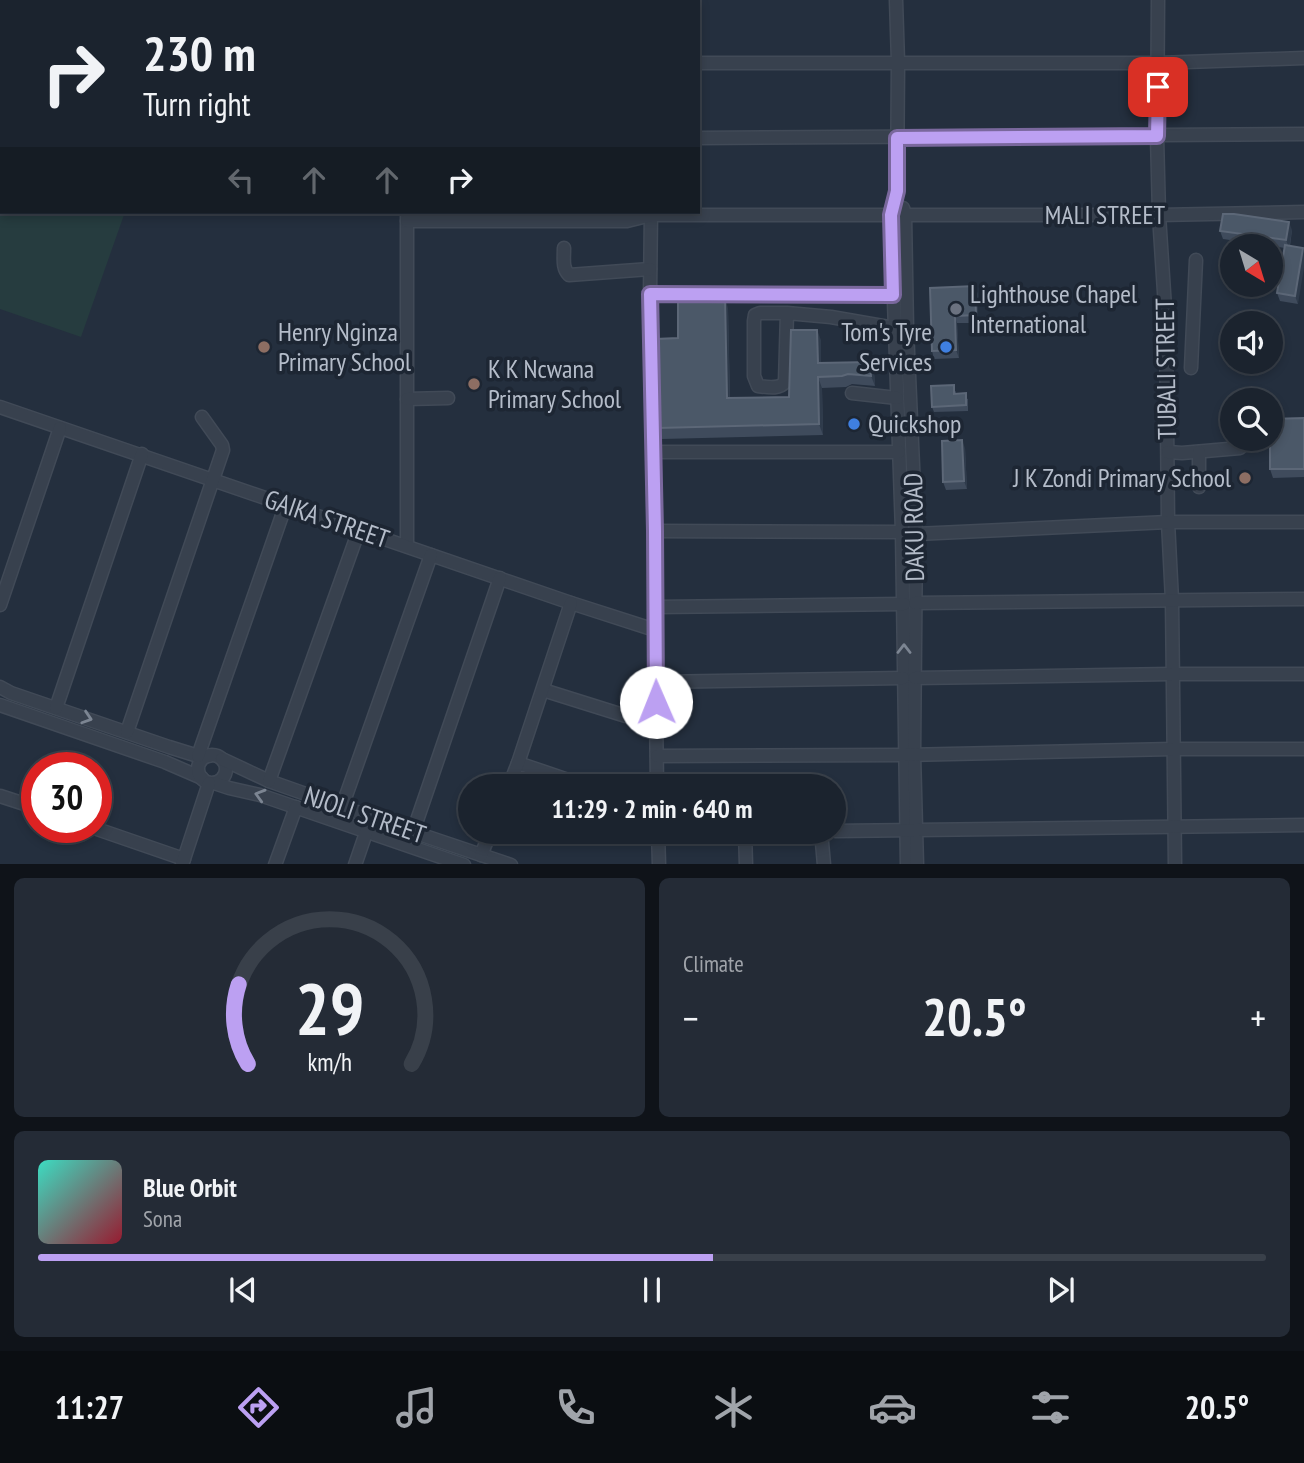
<!DOCTYPE html>
<html lang="en">
<head>
<meta charset="utf-8">
<style>
	body { margin:0; font-family:"PT Sans Narrow",sans-serif; background:#242b36; color:#f1f3f6; height:100vh; display:flex; flex-direction:column; font-size:26px; white-space:nowrap }
	* { box-sizing:border-box; margin:0 }
	p { font-size:23px; color:#a0a4aa }
	.icon { flex:none; width:38px; height:38px; fill:none; stroke:currentColor; stroke-width:2; stroke-linecap:round; stroke-linejoin:round }
	.map { position:relative; height:864px; overflow:hidden }
	.side { display:flex; flex-direction:column; gap:14px; padding:14px; background:#0f1319; flex:1 }
	.side>* { flex:none }
	.hud { position:absolute; left:0px; top:0px; width:700px; height:214px; box-shadow:0 4px 10px #0003,0 0 0 2px #39404a; background:#1b232e; color:#f1f3f6; overflow:hidden }
	.needle { width:46px; rotate:142deg }
	.fabs { position:absolute; left:1220px; top:234px; display:grid; gap:14px }
	.fabs a { display:grid; place-items:center; width:63px; height:63px; border-radius:50%; background:#1b232e; box-shadow:0 4px 10px #0003,0 0 0 2px #39404a; font-size:35px }
	.speed { position:absolute; left:21px; top:752px; display:flex; gap:14px; font-size:35px; font-weight:700; text-align:center }
	.speed>* { display:grid; place-content:center; width:91px; height:91px; border-radius:50%; background:#1b232e; box-shadow:0 4px 10px #0003,0 0 0 2px #39404a; line-height:1 }
	.speed .limit { border:10px solid #d22; background:#fff; color:#111 }
	.pin { position:absolute; display:grid; place-items:center; width:60px; height:60px; color:#fff; margin:-30px; border-radius:14px; box-shadow:0 4px 10px #0006 }
	.me { position:absolute; width:77px; margin:-38px; rotate:359deg; stroke-linejoin:round; filter:drop-shadow(0 0 5px #0008) }
	.turn { display:flex; align-items:center; gap:24px; height:147px; padding:0 28px; font-size:32px }
	.turn .icon { width:91px; height:91px; stroke-width:2.5 }
	.turn b { display:block; font-size:49px; line-height:60px }
	.lanes { display:flex; align-items:center; height:66px; padding:0 28px; background:#0003; justify-content:center; gap:35px; direction:ltr }
	.lanes .off { opacity:.35 }
	.big { font-size:52px; font-weight:600; line-height:1.1 }
	.side .widget { flex:1; display:flex; flex-direction:column; justify-content:center; gap:10px; min-width:0; padding:0 24px; border-radius:10px; background:#242b36 }
	.side .dial { align-items:center; gap:0 }
	.dial svg { height:182px; overflow:visible; fill:none; stroke:#39404a; stroke-width:7; stroke-linecap:round; text-anchor:middle }
	.dial text { fill:#f1f3f6; stroke:none }
	.song { display:flex; align-items:center; gap:21px }
	.cover { width:84px; height:84px; border-radius:10px; background:linear-gradient(135deg,hsl(170 70% 55%),hsl(350 70% 35%)) }
	.played { height:7px; border-radius:4px; background:linear-gradient(90deg,#bca0f2 55%,#39404a 55%) }
	.keys { display:flex; justify-content:space-around; direction:ltr }
	.heat { display:flex; justify-content:space-between; align-items:center; font-size:38px; direction:ltr }
	.side .tiles { flex:1; display:grid; gap:14px; grid-template-columns:1fr 1fr }
	.widget:last-child { grid-column:span 2 }
	.trip { position:absolute; left:458px; top:774px; width:388px; height:70px; border-radius:35px; background:#1b232e; box-shadow:0 4px 10px #0003,0 0 0 2px #39404a; font-weight:600; line-height:70px; text-align:center }
	.dock { display:flex; height:112px; justify-content:space-around; align-items:center; background:#0b0e12; color:#a0a4aa }
	.dock .icon { width:49px; height:49px }
	.dock .selected { color:#bca0f2 }
	.dock b { font-size:32px; color:#f1f3f6 }
	.map>svg:first-child { display:block }
</style>
</head>
<body>
<div class="map">
<svg width="1304" height="865" viewBox="0 0 1304 865">
	<rect width="100%" height="100%" fill="#242f3e"/>
	<path fill="#263c3f" d="M0,162h2v50h123l-44,125 -81,-28z"/>
	<g fill="none" stroke-linecap="round" stroke-linejoin="round">
		<g stroke="#414a57" stroke-width="15">
			<g id="minor">
				<path d="M403,0v2"/>
				<path d="M647,0v2"/>
				<path d="M896,0l2,62 -1,129 -6,24 11,317 5,333"/>
				<path d="M1158,0l-1,136 2,79 7,108 2,199 4,78 3,265"/>
				<path d="M698,63h460l146,-5"/>
				<path d="M698,138l606,-4"/>
				<path d="M903,208l2,7 2,114 9,205 -2,220 3,111"/>
				<path d="M407,212v334"/>
				<path d="M651,212l-1,82 6,313 -1,23 2,156"/>
				<path d="M407,221h220l24,-6h508l145,-3"/>
				<path d="M564,248c0,11 -2,20 5,27l81,-6"/>
				<path d="M650,294l243,1"/>
				<path d="M787,313l-2,69c-6,8 -18,5 -27,4l-4,-10v-55l1,-6 5,-2h27l44,4 69,12"/>
				<path d="M1191,368l5,-108"/>
				<path d="M852,393l45,5"/>
				<path d="M407,399l41,-1"/>
				<path d="M0,407l571,196 84,27"/>
				<path d="M653,452h246"/>
				<path d="M1168,452l14,1 58,-5"/>
				<path d="M1199,452v35"/>
				<path d="M655,531l247,1"/>
				<path d="M916,534l252,-12h136"/>
				<path d="M915,603l389,-4"/>
				<path d="M0,605l60,-177"/>
				<path d="M656,607l248,-3"/>
				<path d="M915,678l257,-4h132"/>
				<path d="M655,682l248,-4"/>
				<path d="M0,687l11,6 158,54 29,9h11"/>
				<path d="M543,690l83,26 30,6"/>
				<path d="M0,705l165,57 37,16"/>
				<path d="M56,708l86,-254"/>
				<path d="M127,732l96,-282 -1,-5 -20,-28"/>
				<circle cx="212" cy="769" r="14"/>
				<path d="M198,756l88,-252"/>
				<path d="M657,756l248,-1 268,-6h131"/>
				<path d="M222,759l47,22 144,51 98,33"/>
				<path d="M518,763l68,23"/>
				<path d="M269,781l90,-251"/>
				<path d="M214,783l15,5 31,7 204,70"/>
				<path d="M509,786l9,-23 53,-160"/>
				<path d="M0,796l37,12"/>
				<path d="M342,807l89,-252"/>
				<path d="M94,828l90,31"/>
				<path d="M658,831l1,34"/>
				<path d="M821,831l3,34"/>
				<path d="M835,831l469,-6"/>
				<path d="M413,832l87,-254"/>
				<path d="M745,832l1,33"/>
				<path d="M659,834l143,-3"/>
				<path d="M481,855l10,-24"/>
				<path d="M182,865l27,-82"/>
				<path d="M275,865l21,-58"/>
				<path d="M355,865l12,-35"/>
			</g>
		</g>
		<use href="#minor" stroke="#38414e" stroke-width="12"/>
	</g>
	<g fill="#3f4b5c">
		<path d="M1292,230l-2,16 8,58 -18,-3 -3,-8 8,-45 -62,-9 -3,-8z"/>
		<path d="M930,288l48,6v29h-21l2,35 -25,1 -2,-8z"/>
		<path d="M728,308l2,90 59,-1 32,-57v23l49,-1 4,10 1,14 -23,-2 -6,3 -24,1 1,47 -161,4 -4,-11 20,-90z"/>
		<path d="M956,391v3l12,5v12l-34,1 -2,-5z"/>
		<path d="M1304,418v59l-31,1 -3,-9z"/>
		<path d="M965,448l2,41 -21,1 -3,-8z"/>
	</g>
	<g fill="#2f3b4b">
		<path d="M1289,222l3,8 -3,18 -3,-8z"/>
		<path d="M1303,248l1,3v17l-6,36 -3,-8z"/>
		<path d="M975,286l3,8v29l-2,-8z"/>
		<path d="M725,297l3,11 2,101 -3,-11z"/>
		<path d="M955,316l2,7 2,35 -3,-8z"/>
		<path d="M817,330l4,10v34l-3,-11z"/>
		<path d="M870,362l4,10 1,14 -4,-10z"/>
		<path d="M818,377l4,11 1,47 -4,-11z"/>
		<path d="M962,440l3,8 2,41 -3,-8z"/>
	</g>
	<g fill="#4b5868" stroke="#5c6777" stroke-width="2">
		<path d="M1223,214h11l55,8 -3,18 -66,-9z"/>
		<path d="M1285,245l18,3 -8,48 -18,-3z"/>
		<path d="M975,286l1,29 -21,1 1,34 -24,1 -2,-63z"/>
		<path d="M725,297l2,101 62,-1 2,-67h26l1,33 52,-1 1,14 -23,-2 -6,2 -24,1 1,47 -161,4 -2,-89 22,-1v-40z"/>
		<path d="M954,385v9l12,-1v12l-34,2 -1,-21z"/>
		<path d="M1304,418v51h-34v-50z"/>
		<path d="M962,440l2,41 -21,1 -1,-41z"/>
	</g>
	<defs><path id="oneway-chevron" d="M-2-3.5L2.5 0L-2 3.5" fill="none" stroke-width="1.6" stroke-linecap="round" stroke-linejoin="round" transform="scale(1.75)"/></defs>
	<g stroke="#7c8592">
		<use href="#oneway-chevron" transform="translate(904 649) rotate(-90)"/>
		<use href="#oneway-chevron" transform="translate(87 718) rotate(18)"/>
		<use href="#oneway-chevron" transform="translate(260 795) rotate(-164)"/>
	</g>
	<g fill="none" stroke-linecap="round" stroke-linejoin="round">
		<g stroke="#7a689d" stroke-width="18">
			<path id="route" d="M656,702l-1,-171 -5,-237 243,1 -2,-80 6,-24v-53l260,-2 1,-49"/>
		</g>
		<use href="#route" stroke="#bca0f2" stroke-width="12"/>
	</g>
	<circle fill="#6b7280" stroke="#1d2633" stroke-width="2.5" cx="956" cy="309" r="7"/>
	<g fill="#8d6e63" stroke="#1d2633" stroke-width="2.5">
		<circle cx="264" cy="347" r="7"/>
		<circle cx="474" cy="384" r="7"/>
		<circle cx="1245" cy="478" r="7"/>
	</g>
	<g fill="#3f7fe0" stroke="#1d2633" stroke-width="2.5">
		<circle cx="946" cy="347" r="7"/>
		<circle cx="854" cy="424" r="7"/>
	</g>
	<g text-anchor="middle" stroke-width="7" stroke-linejoin="round" paint-order="stroke">
		<g font-size="26" fill="#b4bcc9" stroke="#1d2633">
			<text x="1105" y="224">MALI STREET</text>
			<text transform="translate(1166 369) rotate(-91)" y="9">TUBALI STREET</text>
			<text transform="translate(327 519) rotate(19)" y="9">GAIKA STREET</text>
			<text transform="translate(914 527) rotate(-91)" y="9">DAKU ROAD</text>
			<text transform="translate(365 815) rotate(19)" y="9">NJOLI STREET</text>
		</g>
		<g font-size="26" fill="#b4bcc9" stroke="#1d2633" text-anchor="start">
			<text x="970" y="303">Lighthouse Chapel<tspan x="970" dy="30">International</tspan></text>
			<text x="278" y="341">Henry Nginza<tspan x="278" dy="30">Primary School</tspan></text>
			<text x="932" y="341" text-anchor="end">Tom's Tyre<tspan x="932" dy="30">Services</tspan></text>
			<text x="488" y="378">K K Ncwana<tspan x="488" dy="30">Primary School</tspan></text>
			<text x="868" y="433">Quickshop</text>
			<text x="1231" y="487" text-anchor="end">J K Zondi Primary School</text>
		</g>
	</g>
</svg>
<div class="fabs">
<a><svg class="needle" viewBox="-14 -14 28 28"><path d="M0-13l5 13h-10z" fill="#e53935"/><path d="M0 13l5-13h-10z" fill="#a0a4aa"/></svg></a>
<a><svg class="icon" aria-label="sound" viewBox="0 0 24 24"><path d="M4 9h4l5-4v14l-5-4H4zM17 9q2 3 0 6"/></svg></a>
<a><svg class="icon" aria-label="search" viewBox="0 0 24 24"><circle cx="10" cy="10" r="6"/><path d="M15 15l6 6"/></svg></a>
</div>
<div class="speed"><div class="limit">30</div></div>
<div class="pin" style="left:1158px;top:87px;background:#d93025"><svg class="icon" aria-label="arrive" viewBox="0 0 24 24"><path d="M6 21V4h12l-3 4 3 4H6"/></svg></div>
<svg class="me" style="left:656px;top:702px" viewBox="-20 -20 40 40"><circle r="19" fill="#fff"/><path d="M0-13L10 11 0 6-10 11z" fill="#bca0f2"/></svg>
<div class="trip">11:29 · 2 min · 640 m</div>
<div class="hud">
<div class="turn"><svg class="icon" aria-label="right" viewBox="0 0 24 24"><path d="M7 20v-9h11M14 6l5 5-5 5"/></svg><div><b>230 m</b>Turn right</div></div>
<div class="lanes"><svg class="icon off" aria-label="left" viewBox="0 0 24 24"><path d="M17 20v-9H6M10 6l-5 5 5 5"/></svg><svg class="icon off" aria-label="ahead" viewBox="0 0 24 24"><path d="M12 20V5M6 11l6-6 6 6"/></svg><svg class="icon off" aria-label="ahead" viewBox="0 0 24 24"><path d="M12 20V5M6 11l6-6 6 6"/></svg><svg class="icon" aria-label="right" viewBox="0 0 24 24"><path d="M7 20v-9h11M14 6l5 5-5 5"/></svg></div>
</div>
</div>
<section class="side">
<div class="tiles">
<div class="widget dial"><svg viewBox="0 0 100 80">
<path d="M14 69A42 42 0 1 1 86 69"/>
<path d="M14 69A42 42 0 0 1 10 34" stroke="#bca0f2"/>
<text x="50" y="56" font-size="32" font-weight="700">29</text>
<text x="50" y="72" font-size="11">km/h</text>
</svg></div>
<div class="widget"><p>Climate</p>
<div class="heat"><a>−</a><b class="big">20.5°</b><a>+</a></div>
</div>
<div class="widget">
<div class="song"><i class="cover"></i><div><b>Blue Orbit</b><p>Sona</p></div></div>
<div class="played"></div>
<div class="keys"><svg class="icon" aria-label="previous" viewBox="0 0 24 24"><path d="M18 5L8 12l10 7zM5 5v14"/></svg><svg class="icon" aria-label="pause" viewBox="0 0 24 24"><path d="M8 5v14M16 5v14"/></svg><svg class="icon" aria-label="next" viewBox="0 0 24 24"><path d="M6 5l10 7-10 7zM19 5v14"/></svg></div>
</div>
</div>
</section>
<nav class="dock">
<b>11:27</b>
<svg class="icon selected" aria-label="directions" viewBox="0 0 24 24"><path d="M12 3l9 9-9 9-9-9zM9 14v-3h6M13 9l2 2-2 2"/></svg>
<svg class="icon" aria-label="music" viewBox="0 0 24 24"><path d="M9 18V5l10-2v13"/><circle cx="6" cy="18" r="3"/><circle cx="16" cy="16" r="3"/></svg>
<svg class="icon" aria-label="phone" viewBox="0 0 24 24"><path d="M5 4h4l2 5-3 2q2 4 5 5l2-3 5 2v4C11 20 4 13 5 4z"/></svg>
<svg class="icon" aria-label="climate" viewBox="0 0 24 24"><path d="M12 3v18M4 7l16 10M4 17L20 7"/></svg>
<svg class="icon" aria-label="car" viewBox="0 0 24 24"><path d="M5 17H2v-5l4-1 3-4h7l3 4 3 1v5h-3M9 17h6M6 11h13"/><circle cx="7" cy="17" r="2"/><circle cx="17" cy="17" r="2"/></svg>
<svg class="icon" aria-label="filters" viewBox="0 0 24 24"><path d="M4 7h16M4 17h16"/><circle cx="9" cy="7" r="2"/><circle cx="15" cy="17" r="2"/></svg>
<b>20.5°</b>
</nav>
</body>
</html>
